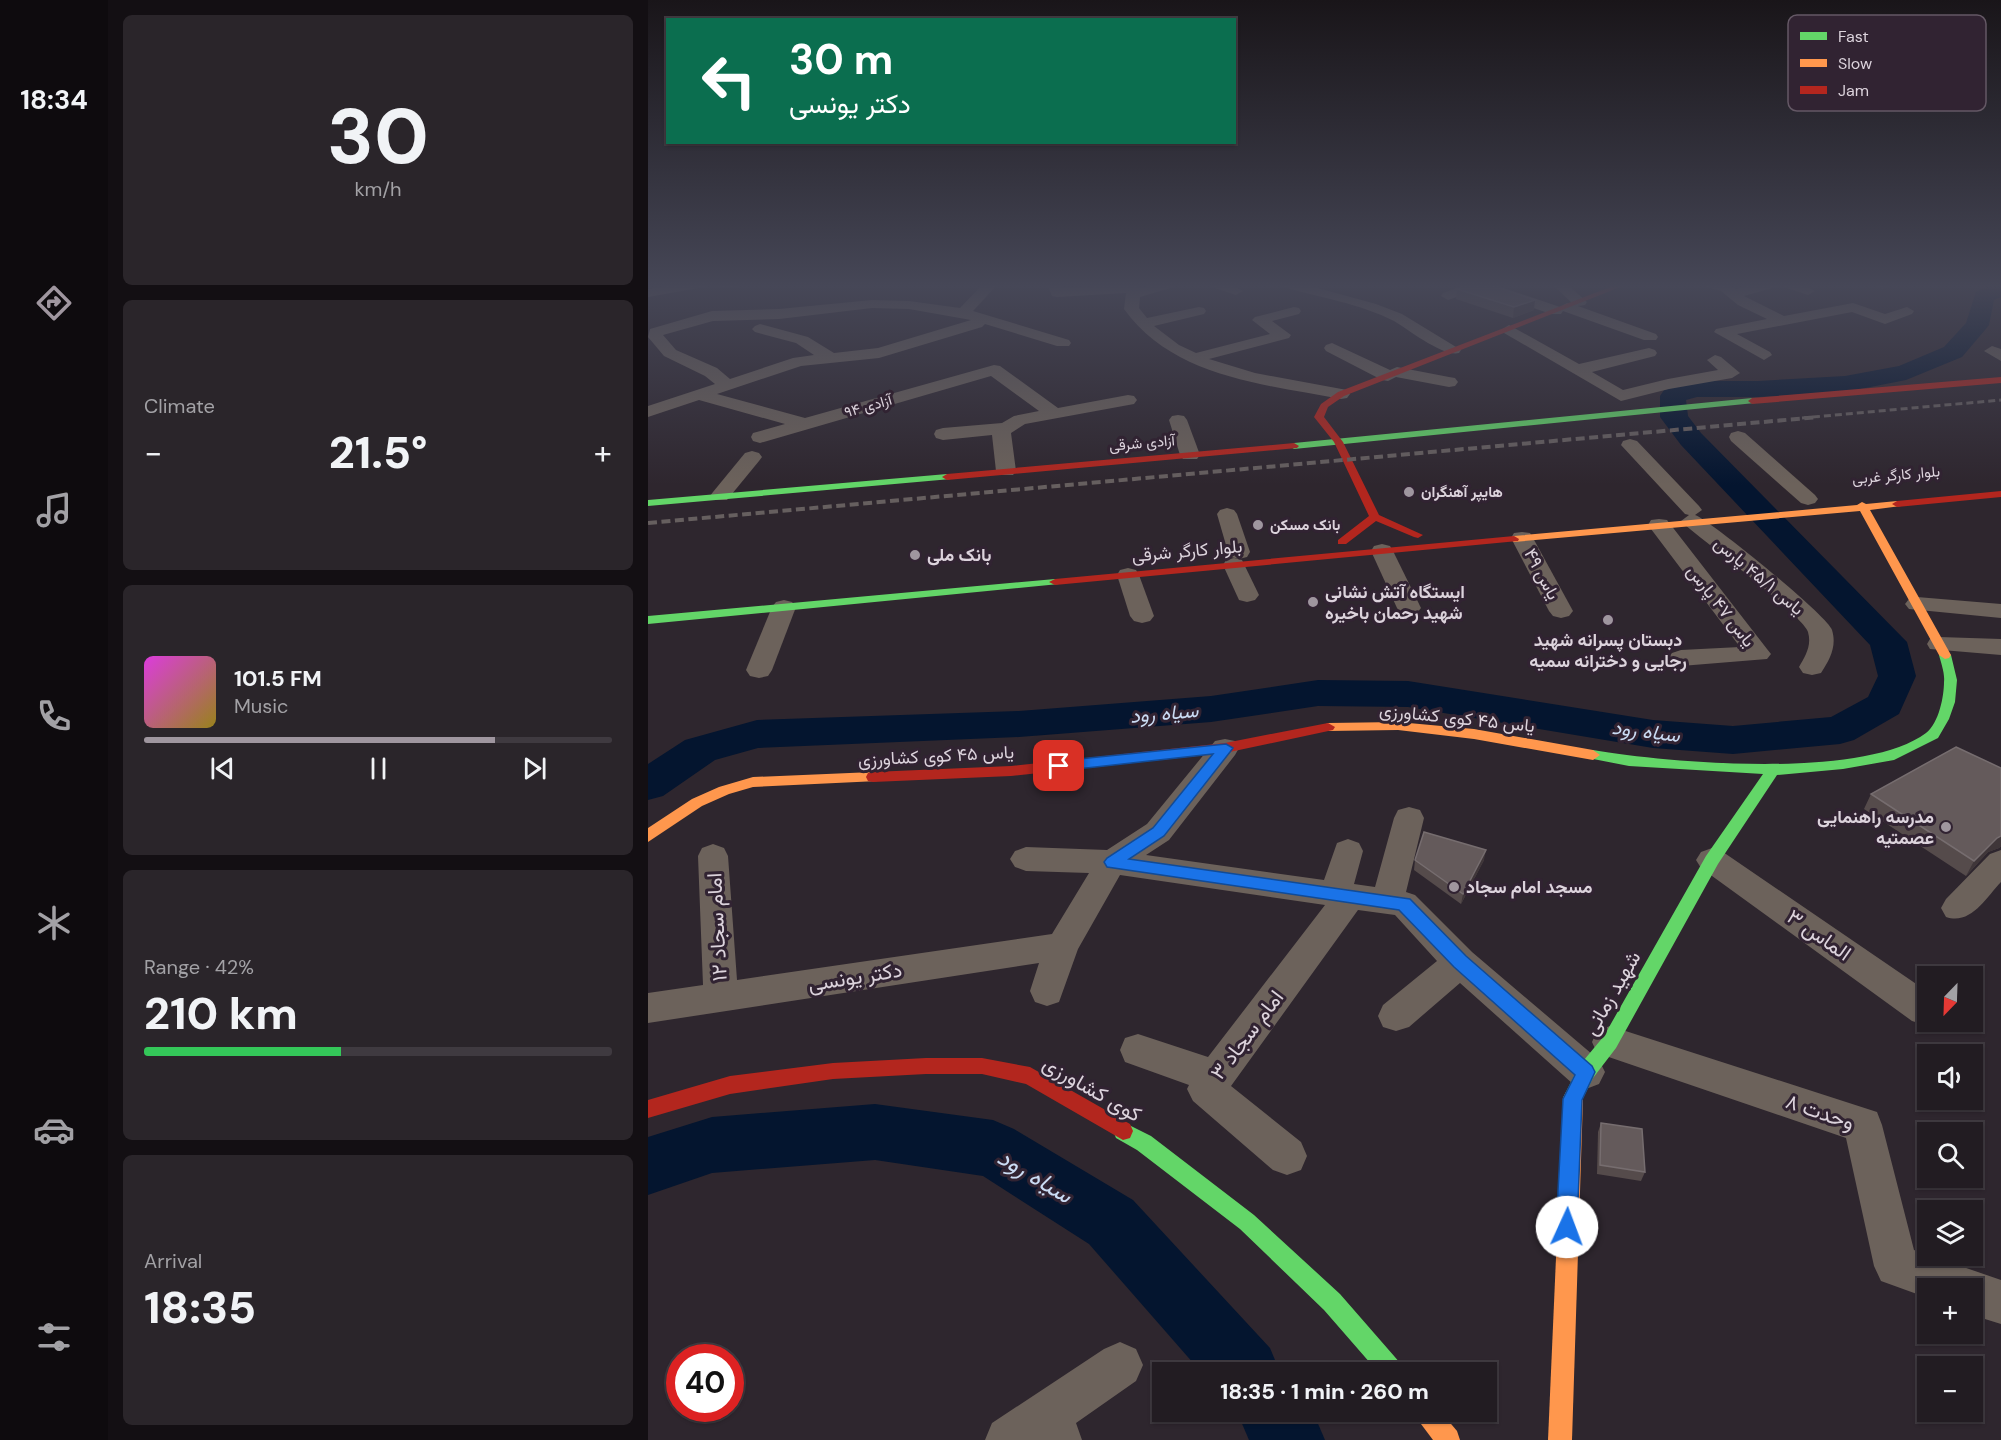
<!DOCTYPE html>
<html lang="en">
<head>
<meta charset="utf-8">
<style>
	body { margin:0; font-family:"DM Sans",Vazirmatn,sans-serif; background:#2a252a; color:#f1f3f6; height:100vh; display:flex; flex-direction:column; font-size:22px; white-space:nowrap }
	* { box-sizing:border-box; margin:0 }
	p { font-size:20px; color:#a2a1a5 }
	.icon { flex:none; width:33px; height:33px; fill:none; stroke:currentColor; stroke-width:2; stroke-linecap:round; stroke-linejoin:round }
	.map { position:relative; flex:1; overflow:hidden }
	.side { display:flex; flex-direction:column; gap:15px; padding:15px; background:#130f13; width:540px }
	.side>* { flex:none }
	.top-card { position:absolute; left:18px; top:18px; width:570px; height:126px; border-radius:0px; box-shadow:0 2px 4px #0004,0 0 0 2px #3f3a40; background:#0b6e4f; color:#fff; overflow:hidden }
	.needle { width:39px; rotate:203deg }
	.controls { position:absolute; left:1269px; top:966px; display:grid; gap:12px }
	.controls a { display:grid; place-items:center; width:66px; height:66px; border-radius:0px; background:#221c22; box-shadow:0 2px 4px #0004,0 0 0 2px #3f3a40; font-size:30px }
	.speed { position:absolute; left:18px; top:1344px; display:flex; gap:12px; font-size:30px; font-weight:700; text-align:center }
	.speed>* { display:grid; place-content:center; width:78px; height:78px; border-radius:50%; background:#221c22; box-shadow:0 2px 4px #0004,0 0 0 2px #3f3a40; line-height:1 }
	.speed .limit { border:9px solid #d22; background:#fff; color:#111 }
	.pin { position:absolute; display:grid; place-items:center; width:51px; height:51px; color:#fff; margin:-26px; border-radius:12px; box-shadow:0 3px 9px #0006 }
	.me { position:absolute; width:66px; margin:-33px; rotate:2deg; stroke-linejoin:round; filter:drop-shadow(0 0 4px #0008) }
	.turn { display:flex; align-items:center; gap:21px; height:126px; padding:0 24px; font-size:27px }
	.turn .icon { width:78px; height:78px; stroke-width:2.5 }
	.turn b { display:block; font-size:42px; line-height:51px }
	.big { font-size:45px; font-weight:800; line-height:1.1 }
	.side .tile { flex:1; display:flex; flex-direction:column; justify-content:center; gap:9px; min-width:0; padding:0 21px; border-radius:9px; background:#2a252a }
	.side .dial { align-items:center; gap:0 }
	.dial b { font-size:78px; line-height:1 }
	.song { display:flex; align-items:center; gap:18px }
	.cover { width:72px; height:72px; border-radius:9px; background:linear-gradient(135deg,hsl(300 70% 55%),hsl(50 70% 35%)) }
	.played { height:6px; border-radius:3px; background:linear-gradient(90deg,#9f969f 75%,#3f3a40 75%) }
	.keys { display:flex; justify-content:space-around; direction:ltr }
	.heat { display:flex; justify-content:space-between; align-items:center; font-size:33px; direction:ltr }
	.charge { height:9px; border-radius:4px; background:linear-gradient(90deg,#34c759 42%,#3f3a40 0) }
	.trip { position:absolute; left:504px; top:1362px; width:345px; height:60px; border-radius:0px; background:#221c22; box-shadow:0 2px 4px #0004,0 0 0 2px #3f3a40; font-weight:800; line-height:60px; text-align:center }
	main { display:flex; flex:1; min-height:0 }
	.dock { display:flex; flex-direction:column; width:108px; justify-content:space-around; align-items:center; background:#0e0b0e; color:#a2a1a5 }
	.dock .icon { width:42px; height:42px }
	.dock .on { color:#9f969f }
	.dock b { font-size:27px; color:#f1f3f6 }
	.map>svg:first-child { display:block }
</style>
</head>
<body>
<main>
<nav class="dock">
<b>18:34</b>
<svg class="icon on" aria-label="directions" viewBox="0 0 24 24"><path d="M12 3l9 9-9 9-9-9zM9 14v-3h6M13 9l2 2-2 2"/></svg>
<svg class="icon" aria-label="music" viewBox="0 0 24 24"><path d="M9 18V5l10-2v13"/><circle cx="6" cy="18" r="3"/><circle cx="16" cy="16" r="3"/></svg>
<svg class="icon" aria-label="phone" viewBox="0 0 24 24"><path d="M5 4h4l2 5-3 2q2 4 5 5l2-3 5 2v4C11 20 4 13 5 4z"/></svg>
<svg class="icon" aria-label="climate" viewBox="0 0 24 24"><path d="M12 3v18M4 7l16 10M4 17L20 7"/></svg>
<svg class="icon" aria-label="car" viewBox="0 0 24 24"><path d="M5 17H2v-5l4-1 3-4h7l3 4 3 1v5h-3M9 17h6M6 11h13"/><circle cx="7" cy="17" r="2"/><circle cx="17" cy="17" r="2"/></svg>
<svg class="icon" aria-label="filters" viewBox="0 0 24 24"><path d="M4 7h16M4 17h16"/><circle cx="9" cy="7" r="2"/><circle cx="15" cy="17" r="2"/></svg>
</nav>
<section class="side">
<div class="tile dial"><b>30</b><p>km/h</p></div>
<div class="tile"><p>Climate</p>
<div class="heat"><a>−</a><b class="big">21.5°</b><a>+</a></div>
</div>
<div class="tile">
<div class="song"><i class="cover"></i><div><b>101.5 FM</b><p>Music</p></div></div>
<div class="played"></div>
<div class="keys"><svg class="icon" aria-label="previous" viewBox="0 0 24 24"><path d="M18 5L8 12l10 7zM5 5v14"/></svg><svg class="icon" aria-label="pause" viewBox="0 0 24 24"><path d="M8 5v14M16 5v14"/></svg><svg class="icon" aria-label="next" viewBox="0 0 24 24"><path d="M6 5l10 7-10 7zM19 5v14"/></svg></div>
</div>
<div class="tile"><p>Range · 42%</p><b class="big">210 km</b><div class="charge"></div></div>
<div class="tile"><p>Arrival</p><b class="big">18:35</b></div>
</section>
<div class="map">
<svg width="1353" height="1440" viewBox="0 0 1353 1440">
	<rect width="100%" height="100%" fill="#2e262e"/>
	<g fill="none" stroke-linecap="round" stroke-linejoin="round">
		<g fill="#04152f" fill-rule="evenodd">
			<path d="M1345,284h8v13l-7,3 -5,25 -4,5 -23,27 -56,23 -61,12 -87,5h-61l-11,3 2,16 13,17 206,209 9,34 -17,38 -45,26 -14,4 -107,10 -80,-6 -245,-41 -90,-1 -107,16 -192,15 -261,11 -43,12 -52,36 -15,4v-36l37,-24 72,-20 262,-9 192,-15 107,-16 90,1 245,39 80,6 98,-9 37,-20 10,-21 -8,-31 -189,-200 -21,-28v-21l4,-6 31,-9h63l87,-5 54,-10 45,-19 22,-24 10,-31z"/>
			<path d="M227,1104l118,16 21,9 119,71 137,148 10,24h-79l-112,-128 -106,-68 -108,-16 -163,13 -64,22v-58l64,-20z"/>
			<path d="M589,1412h76l12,28h-76z"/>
		</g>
		<g fill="#6c625b" fill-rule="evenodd">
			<path d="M31,284h64l-7,4 -26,-2 -62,11v-8z"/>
			<path d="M335,284h15l-25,27 96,29 2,3 -2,3h-12l-72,-22 -3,3 -103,31 -78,8 -84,28 88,24 189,-53 6,1 58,42 70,-13 6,1 3,4 -3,4 -109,20 -14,9 5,38 -3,4h-14l-3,-4 -4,-36 -49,5 -7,-2 -2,-4 2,-4 7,-2 59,-5 12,-7 25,-5 -48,-35 -231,67 -7,-2 -2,-4 2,-4 32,-9 -86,-24 -51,17v-11l67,-22 -10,-8 -41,-20 -16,-19 2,-8 62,-18 67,-2 93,-9 37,1 51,7zM224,308l37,1 62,11 -93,28 -44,5 -26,-16 -48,-13 -5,2 -3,3 3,3 41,11 18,12 -21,3 -63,21 -13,-11 -41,-18 -13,-15 50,-14 66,-2z"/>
			<path d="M399,284h12l3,4 77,-4 1,4 15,-4h21l-2,3 -34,10 -1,11 8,10 52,-11 5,1 2,3 -2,3 -50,12 25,19 17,8 74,-19 -18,-14 3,-3 39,-10 5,1 2,3 -2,3 -27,7 19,14 -2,3 -80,21 46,14 92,17 3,4 -3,4 -6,1c-79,-15 -168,-22 -217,-90l2,-16 -69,4 -5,-1z"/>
			<path d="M562,284h19l14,7 -7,4 -24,-8z"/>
			<path d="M633,284h22l73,20 26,10 59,36 -2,3c-16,4 -50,-23 -65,-32 -33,-17 -75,-24 -111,-34z"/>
			<path d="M819,284h25l68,23 7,-4 7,2 -22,-21h15l20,18 -2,3 -7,1 78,28 2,3 -2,3h-12l-81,-29 -2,3h-10l-72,-25 -31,11 -7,-4 2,-3z"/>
			<path d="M1057,284h22l9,5 20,-5h22l-2,3 -32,9 40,20 69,-13 32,11 22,-7 7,4 -2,3 -27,10 -33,-12 -115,22 33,18 2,3 -8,5 -50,-28 2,-3 51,-10 -29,-14 -17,-14 -14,-4z"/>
			<path d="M1134,284h19l14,7 -7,4 -24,-8z"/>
			<path d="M1225,284h15l1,1 -7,4z"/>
			<path d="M861,325l70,39 70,-16 6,2 2,3 -2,3 -63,16 31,18 45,-11 50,-9 -11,-10 8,-5 6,2 19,16 -8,5 -63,11 -48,12 -117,-68 -3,-3z"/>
			<path d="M684,343l58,27 7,-3 52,10 6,1 3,4 -3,4 -6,1 -53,-10 -8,4 -6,-1 -56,-29 -2,-3 2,-3z"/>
			<path d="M1344,346l9,3v12l-17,-10z"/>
			<path d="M530,415l6,1 3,4 13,35 -3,4h-14l-3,-4 -11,-35 3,-4z"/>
			<path d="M1090,431l7,2 70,62 3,4 -3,4 -7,2 -7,-2 -70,-62 -2,-4 2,-4z"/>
			<path d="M982,439l7,2 62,65 3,4 -7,5c15,5 133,101 137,115 5,16 -2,29 -11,43l-9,2 -9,-2 -4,-6c6,-11 13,-21 9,-35 -5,-16 -104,-91 -123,-107l-4,-4 8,-6 -4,-1 -64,-69 2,-4z"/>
			<path d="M104,451l7,2 3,4 -3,4 -32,39h-14l-3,-4 3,-4 32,-39z"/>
			<path d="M579,508l7,2 3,4 13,38 -3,5 -8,2 -8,-2 -3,-5 -11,-38 3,-4z"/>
			<path d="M1011,519l8,1 100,129 4,5 -4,5 -86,7 -9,-3 -4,-5 4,-5 9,-3 59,-3 -92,-122 3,-5z"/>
			<path d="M874,532l8,1 3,5 40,73 -4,5 -8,2 -8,-2 -4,-5 -38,-73 3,-5z"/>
			<path d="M734,544l8,2 3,5 28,57 -4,5 -8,2 -8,-2 -4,-5 -26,-57 3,-5z"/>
			<path d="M586,558l8,2 17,35 -4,5 -8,2 -8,-2 -16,-35 3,-5z"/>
			<path d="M480,568l8,2 3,5 15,41 -4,5 -8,2 -8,-2 -4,-5 -13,-41 3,-5z"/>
			<path d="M1269,597l84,7v14l-92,-9 -4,-5 4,-5z"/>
			<path d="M136,600l8,2 4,5 -24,63 -4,6 -9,2 -9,-2 -4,-6 26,-63 4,-5z"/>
			<path d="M1291,637l62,2v16l-71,-6 -3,-5 3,-5z"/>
			<path d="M577,739l10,2 4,7 -4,7 -66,85 -23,15 178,25 13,-37 11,-4 11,4 4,8 -9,33 21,3 19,-69 4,-8 11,-3 11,3 4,8 -18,74 9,3 57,57 127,108 6,12 -6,12 -13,5 -13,-5 -113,-101 -51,44 -13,4 -13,-4 -5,-11 5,-11 54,-44 -42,-46 -37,-5 -127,176 70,56 6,14 -6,14 -14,5 -14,-5 -80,-69 -6,-12 2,-4 -64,-23 -5,-12 5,-12 13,-4 70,23 117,-152 -205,-30 -42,74 -19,53 -12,4 -12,-4 -5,-11 9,-28 -391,60v-30l55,-8 -5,-129 4,-8 11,-4 11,4 4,8 9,124 315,-46 37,-61 -63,-2 -11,-4 -5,-8 5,-8 11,-4 81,3 40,-26 68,-83z"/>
			<path d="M1064,848l11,4 205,140v30h8l-11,3 -13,-4 -211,-153 -5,-8 5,-8z"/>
			<path d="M1353,850v32c-16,17 -30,43 -55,35l-5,-9 5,-9 44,-45z"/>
			<path d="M962,1026l267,86 5,13 32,125 87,30v44l-29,-9v-27h-44v10l-47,-17 -7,-15 -28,-128 -249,-85 -5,-11 5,-11z"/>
			<path d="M472,1342l16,7 7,16 -7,16 -60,42 6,17h-97l7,-17 112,-74z"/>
		</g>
		<g fill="#63d668" fill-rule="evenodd">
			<path d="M1104,398l3,1v4l-461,46 -5,-3 5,-3z"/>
			<path d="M299,474l5,3 -1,2 -303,27v-6z"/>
			<path d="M407,579l6,3 -2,2 -411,40v-8z"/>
			<path d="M1297,651l6,4 6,25 -2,22 -6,17 -11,19 -44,22 -51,9 -66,6 -59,89 -102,184 -23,30 -13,26 -7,3 -7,-3 -3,-6 16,-32 25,-30 102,-180 57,-82 -134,-8 -41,-8 -2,-3 2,-3 5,-2c77,13 270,30 333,-17 13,-10 18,-37 18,-51 1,-9 -3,-19 -5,-27z"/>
			<path d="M475,1122l28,14 103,79 86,79 61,70 3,8h-26l-54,-62 -84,-81 -103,-79 -21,-12 -3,-7 3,-7z"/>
		</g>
		<g fill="#ff974d" fill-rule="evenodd">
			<path d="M1249,501l5,3 -1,2 -31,4 81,145 -2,3 -4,1 -6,-4 -79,-144 -346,31 -5,-3 5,-3 343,-31 5,-3 4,2z"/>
			<path d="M750,722l76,7 119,21 7,5 -7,5 -119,-21 -76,-9 -70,1 -7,-4 7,-4z"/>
			<path d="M225,772l5,1 2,4 -2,4 -125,6 -24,7 -27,12 -54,36v-14l44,-29 27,-12 34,-10z"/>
			<path d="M925,1089l7,3 3,6 -11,342h-24l15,-342 3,-6z"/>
			<path d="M766,1412h27l16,19 3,9h-27l-15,-20z"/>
		</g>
		<g fill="#b3261e" fill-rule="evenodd">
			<path d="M970,284h10l-284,112 -16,11 -4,10 19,25 36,73 44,20 -5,3 -4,-1 -38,-16 -30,23h-8v-4l31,-24 -35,-74 -20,-25 7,-13 17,-12z"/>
			<path d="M1353,377v6l-249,21 -4,-3 4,-3z"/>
			<path d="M646,443l5,3 -2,2 -350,32 -5,-3 5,-3z"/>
			<path d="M1353,491v6l-104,10 -5,-3 5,-3z"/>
			<path d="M866,536l5,3 -1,2 -463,44 -6,-3 6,-3z"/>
			<path d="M680,723l7,4 -2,3 -108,23 -214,23 -138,6 -5,-1 -2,-4 2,-4 5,-1 138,-6 214,-23z"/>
			<path d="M278,1058h56l48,9 100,57 3,7 -3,7 -7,2 -97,-56 -44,-10h-56l-93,5 -103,15 -82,24v-18l82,-24 103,-13z"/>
		</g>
		<path stroke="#665f5f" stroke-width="3" stroke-dasharray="7 4" stroke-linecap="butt" d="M1154,418l199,-18"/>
		<path stroke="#665f5f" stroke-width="4" stroke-dasharray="9 4.5" stroke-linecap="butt" d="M0,523l1170,-106"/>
	</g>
	<g fill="#554b4b">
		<path d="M809,289l77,21 -21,8 -57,-19z"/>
		<path d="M1353,768v78l-2,2 -11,4 -22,24 -102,-67 7,-15z"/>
		<path d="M767,860h69l-23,44 -47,-34z"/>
		<path d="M953,1123l44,49 -4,9 -44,-7 1,-42z"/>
	</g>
	<g fill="#3f3639">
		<path d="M887,300l-1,10 -21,8 1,-11z"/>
		<path d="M1353,836v10l-2,2 -11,4 -22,24 8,-15 23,-23z"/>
		<path d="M838,850l-2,10 -23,44 2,-10z"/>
	</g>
	<g fill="#645a5b" stroke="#766d6f" stroke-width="1.5">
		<path d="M825,284h15l47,16 -21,7 -57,-18z"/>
		<path d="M1308,747l45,21v68l-4,2 -23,23 -103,-67z"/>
		<path d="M776,832l62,18 -23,44 -48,-34z"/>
		<path d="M953,1123l41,6 3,43 -45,-7z"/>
	</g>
	<linearGradient id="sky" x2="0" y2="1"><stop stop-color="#191519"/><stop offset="0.59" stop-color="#464757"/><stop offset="1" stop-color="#464757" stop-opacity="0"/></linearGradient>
	<rect width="1353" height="485" fill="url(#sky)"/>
	<path fill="#1a73e8" stroke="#114b97" stroke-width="1.5" d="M578,744l7,4 -3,4 -66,84 -35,23 281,40 56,57 126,110 3,6 -13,28 -5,127 -3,7 -7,3 -8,-3 -3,-7 7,-128 12,-24 -121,-108 -55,-57 -292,-43 -3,-5 3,-4 46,-30 60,-74 -154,17 -8,-5 8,-5z"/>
	<g fill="#9f969f" stroke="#312332" stroke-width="2">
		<circle cx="761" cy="492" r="6"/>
		<circle cx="610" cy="525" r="6"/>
		<circle cx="267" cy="555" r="6"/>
		<circle cx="665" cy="602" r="6"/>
		<circle cx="960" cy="620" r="6"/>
		<circle cx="1298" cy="827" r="6"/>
		<circle cx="806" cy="887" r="6"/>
	</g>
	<g text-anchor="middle" stroke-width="6" stroke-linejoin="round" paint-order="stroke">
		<g font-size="15" fill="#dcd3dc" stroke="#312332">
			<text transform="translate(220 406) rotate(-16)" y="5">آزادی ۹۴</text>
			<text transform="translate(494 443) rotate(-5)" y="5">آزادی شرقی</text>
			<text transform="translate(1248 475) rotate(-5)" y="5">بلوار کارگر غربی</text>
		</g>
		<g font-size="15" font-weight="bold" fill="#dcd3dc" stroke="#312332" text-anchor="start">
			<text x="773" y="497">هایپر آهنگران</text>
			<text x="622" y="530">بانک مسکن</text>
		</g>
		<g font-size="18" fill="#dcd3dc" stroke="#312332">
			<text transform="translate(539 551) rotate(-5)" y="6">بلوار کارگر شرقی</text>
			<text transform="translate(894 574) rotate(62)" y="6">یاس ۴۹</text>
			<text transform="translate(1111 576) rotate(40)" y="6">یاس ۴۵/۱ پارس</text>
			<text transform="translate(1073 606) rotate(52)" y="6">یاس ۴۷ پارس</text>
			<text transform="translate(809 718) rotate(6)" y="6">یاس ۴۵ کوی کشاورزی</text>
			<text transform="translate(288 756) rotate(-3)" y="6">یاس ۴۵ کوی کشاورزی</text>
		</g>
		<g font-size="18" font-weight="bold" fill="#dcd3dc" stroke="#312332" text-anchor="start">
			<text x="279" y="561">بانک ملی</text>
			<text x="677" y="598">ایستگاه آتش نشانی<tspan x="677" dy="21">شهید رحمان باخیره</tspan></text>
			<text x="960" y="646" text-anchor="middle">دبستان پسرانه شهید<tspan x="960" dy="21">رجایی و دخترانه سمیه</tspan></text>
			<text x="1286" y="823" text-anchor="end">مدرسه راهنمایی<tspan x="1286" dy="21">عصمتیه</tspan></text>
			<text x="818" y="893">مسجد امام سجاد</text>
		</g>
		<g font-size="20" font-style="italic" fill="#cbdcf4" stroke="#312332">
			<text transform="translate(516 713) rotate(-5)" y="7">سیاه رود</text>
			<text transform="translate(998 731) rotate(7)" y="7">سیاه رود</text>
		</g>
		<g font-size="21" fill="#dcd3dc" stroke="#312332">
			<text transform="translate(69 927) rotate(-93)" y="7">امام سجاد ۱۲</text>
			<text transform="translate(1171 935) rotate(35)" y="7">الماس ۳</text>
			<text transform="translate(207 977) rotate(-9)" y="7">دکتر یونسی</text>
			<text transform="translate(964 993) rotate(-60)" y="7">شهید زمانی</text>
			<text transform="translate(599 1035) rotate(-53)" y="7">امام سجاد ۳</text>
			<text transform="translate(444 1089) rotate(30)" y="7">کوی کشاورزی</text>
			<text transform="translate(1172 1112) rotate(19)" y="7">وحدت ۸</text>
		</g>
		<g font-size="24" font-style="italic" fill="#cbdcf4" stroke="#312332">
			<text transform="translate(387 1176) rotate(31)" y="8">سیاه رود</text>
		</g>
	</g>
	<rect x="1140" y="15" width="198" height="96" rx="9" fill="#312332" stroke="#645865" stroke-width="1.5"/>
	<rect x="1152" y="32" width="27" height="8" fill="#63d668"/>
	<rect x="1152" y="59" width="27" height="8" fill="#ff974d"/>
	<rect x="1152" y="86" width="27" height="8" fill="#b3261e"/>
	<g font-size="16" fill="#dcd3dc">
		<text x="1190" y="42">Fast</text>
		<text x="1190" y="69">Slow</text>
		<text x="1190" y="96">Jam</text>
	</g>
</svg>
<div class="controls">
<a><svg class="needle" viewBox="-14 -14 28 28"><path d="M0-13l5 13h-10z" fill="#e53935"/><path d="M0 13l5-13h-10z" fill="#a2a1a5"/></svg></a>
<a><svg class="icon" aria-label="sound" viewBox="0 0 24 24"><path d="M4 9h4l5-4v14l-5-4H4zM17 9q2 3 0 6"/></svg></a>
<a><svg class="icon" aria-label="search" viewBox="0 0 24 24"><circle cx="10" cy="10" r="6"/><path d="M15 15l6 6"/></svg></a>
<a><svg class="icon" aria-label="layers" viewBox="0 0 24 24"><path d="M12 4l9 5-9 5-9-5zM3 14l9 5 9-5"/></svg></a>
<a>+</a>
<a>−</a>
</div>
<div class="speed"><div class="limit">40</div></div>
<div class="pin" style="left:411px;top:766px;background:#d93025"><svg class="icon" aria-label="arrive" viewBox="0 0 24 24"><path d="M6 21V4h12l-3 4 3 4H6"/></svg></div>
<svg class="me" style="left:919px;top:1227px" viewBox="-20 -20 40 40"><circle r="19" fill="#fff"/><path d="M0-13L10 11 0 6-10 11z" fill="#1a73e8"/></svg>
<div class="trip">18:35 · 1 min · 260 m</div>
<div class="top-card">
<div class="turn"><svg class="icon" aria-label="left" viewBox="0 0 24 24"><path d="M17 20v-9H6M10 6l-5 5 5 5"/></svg><div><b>30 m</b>دکتر یونسی</div></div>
</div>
</div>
</main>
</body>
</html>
